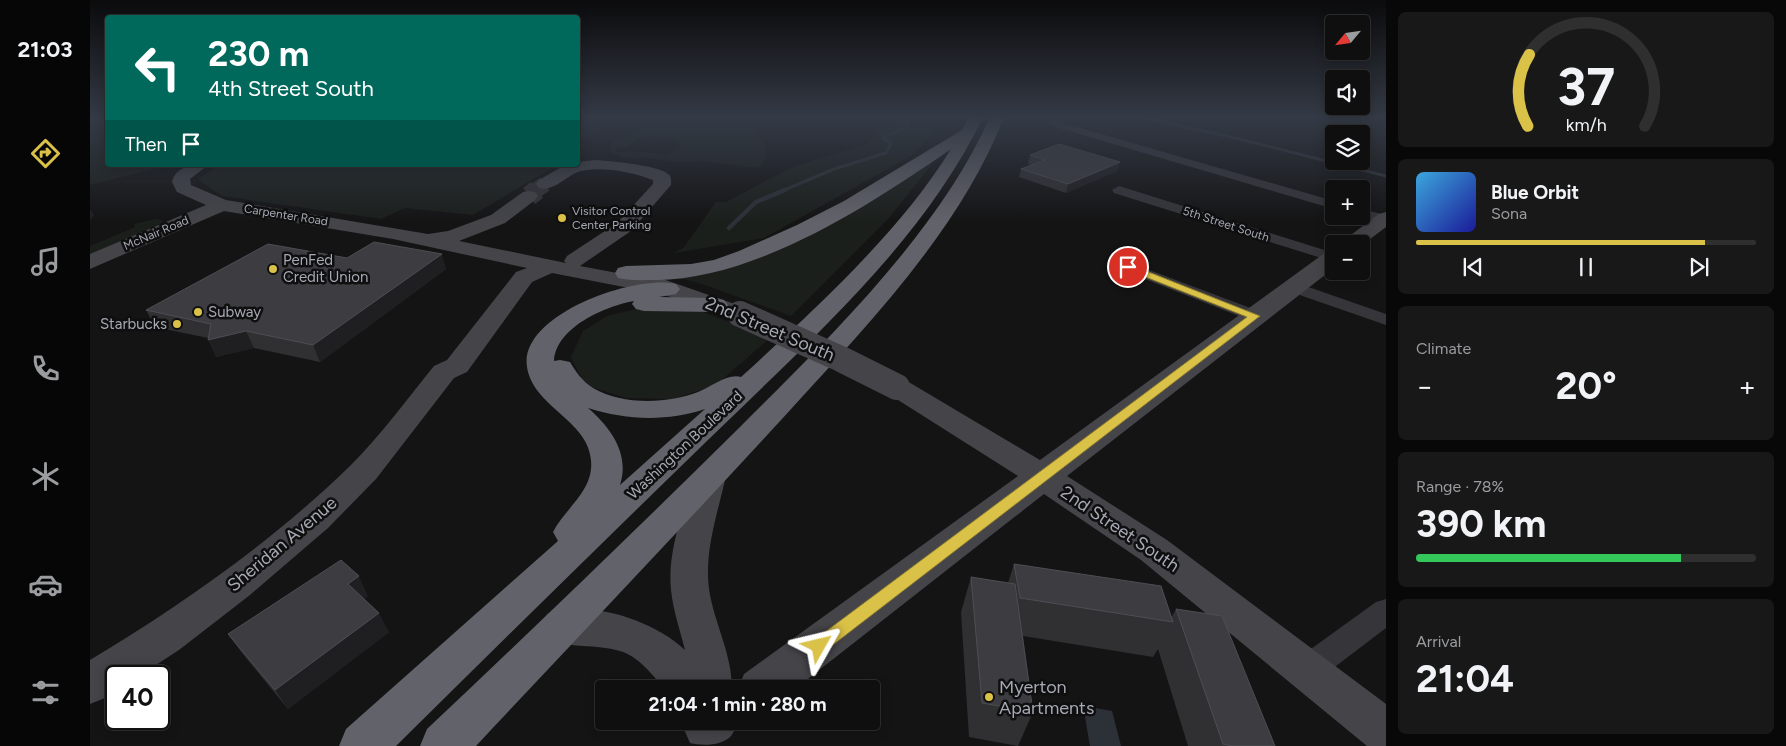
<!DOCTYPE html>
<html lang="en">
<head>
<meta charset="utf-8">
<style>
	body { margin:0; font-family:Figtree,sans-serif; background:#181819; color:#f1f3f6; height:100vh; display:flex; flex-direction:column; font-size:19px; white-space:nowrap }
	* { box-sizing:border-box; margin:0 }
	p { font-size:16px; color:#9b9c9f }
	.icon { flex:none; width:28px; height:28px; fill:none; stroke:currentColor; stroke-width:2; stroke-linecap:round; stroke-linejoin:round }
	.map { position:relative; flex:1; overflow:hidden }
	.sheet { display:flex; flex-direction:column; gap:12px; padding:12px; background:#080809; width:400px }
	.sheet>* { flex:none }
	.guide { position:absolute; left:15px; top:15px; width:475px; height:152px; border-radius:5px; box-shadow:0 2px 12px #0003,0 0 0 1px #2f2f30; background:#00695c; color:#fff; overflow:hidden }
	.needle { width:32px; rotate:241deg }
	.tools { position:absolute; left:1235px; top:15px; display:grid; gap:10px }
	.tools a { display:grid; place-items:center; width:45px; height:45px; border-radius:5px; background:#0f0f10; box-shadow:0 2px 12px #0003,0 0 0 1px #2f2f30; font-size:25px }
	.speed { position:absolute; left:15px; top:665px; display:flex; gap:10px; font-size:25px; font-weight:700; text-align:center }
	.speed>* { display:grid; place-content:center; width:65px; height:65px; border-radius:50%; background:#0f0f10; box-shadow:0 2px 12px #0003,0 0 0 1px #2f2f30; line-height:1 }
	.speed .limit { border:2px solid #111; border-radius:8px; background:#fff; color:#111 }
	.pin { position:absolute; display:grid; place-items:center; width:42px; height:42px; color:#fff; margin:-21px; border:2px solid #fff; border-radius:50%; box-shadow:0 1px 5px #0007 }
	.me { position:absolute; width:55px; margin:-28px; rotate:53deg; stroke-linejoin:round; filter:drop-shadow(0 0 4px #0008) }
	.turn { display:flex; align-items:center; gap:18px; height:105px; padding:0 20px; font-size:22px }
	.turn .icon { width:65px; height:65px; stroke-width:2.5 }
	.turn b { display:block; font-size:35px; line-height:42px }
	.then { display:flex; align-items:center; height:48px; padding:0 20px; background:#0003; gap:10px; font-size:19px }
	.big { font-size:38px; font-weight:700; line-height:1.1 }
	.sheet .card { flex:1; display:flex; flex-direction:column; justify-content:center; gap:8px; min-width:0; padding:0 18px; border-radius:8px; background:#181819 }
	.sheet .dial { align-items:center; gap:0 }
	.dial svg { height:130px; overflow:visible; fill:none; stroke:#2f2f30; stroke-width:7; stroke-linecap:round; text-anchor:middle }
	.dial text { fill:#f1f3f6; stroke:none }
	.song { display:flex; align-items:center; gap:15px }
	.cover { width:60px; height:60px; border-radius:8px; background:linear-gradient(135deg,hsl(200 70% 55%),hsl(240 70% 35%)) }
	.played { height:5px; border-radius:2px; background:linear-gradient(90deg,#dac147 85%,#2f2f30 85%) }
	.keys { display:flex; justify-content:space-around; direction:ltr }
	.heat { display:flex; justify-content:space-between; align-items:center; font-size:28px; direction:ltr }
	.charge { height:8px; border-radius:4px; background:linear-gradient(90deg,#34c759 78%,#2f2f30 0) }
	.trip { position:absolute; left:505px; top:680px; width:285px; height:50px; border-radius:5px; background:#0f0f10; box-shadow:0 2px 12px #0003,0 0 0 1px #2f2f30; font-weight:700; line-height:50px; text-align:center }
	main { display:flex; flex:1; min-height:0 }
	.menu { display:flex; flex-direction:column; width:90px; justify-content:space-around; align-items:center; background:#060606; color:#9b9c9f }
	.menu .icon { width:35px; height:35px }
	.menu .current { color:#dac147 }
	.menu b { font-size:22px; color:#f1f3f6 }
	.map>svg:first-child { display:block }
</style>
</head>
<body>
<main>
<nav class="menu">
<b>21:03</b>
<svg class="icon current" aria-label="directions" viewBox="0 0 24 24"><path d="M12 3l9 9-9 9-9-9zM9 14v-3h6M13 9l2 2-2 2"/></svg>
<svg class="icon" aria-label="music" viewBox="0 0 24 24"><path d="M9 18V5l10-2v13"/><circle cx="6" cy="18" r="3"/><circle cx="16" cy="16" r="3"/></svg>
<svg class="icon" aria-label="phone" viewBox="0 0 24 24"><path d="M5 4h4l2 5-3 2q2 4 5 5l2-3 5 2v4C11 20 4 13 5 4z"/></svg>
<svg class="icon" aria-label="climate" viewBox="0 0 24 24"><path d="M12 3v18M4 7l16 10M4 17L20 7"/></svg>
<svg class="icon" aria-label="car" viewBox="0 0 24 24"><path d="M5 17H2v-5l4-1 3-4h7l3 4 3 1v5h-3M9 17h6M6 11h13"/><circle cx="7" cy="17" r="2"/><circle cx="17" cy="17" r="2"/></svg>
<svg class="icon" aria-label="filters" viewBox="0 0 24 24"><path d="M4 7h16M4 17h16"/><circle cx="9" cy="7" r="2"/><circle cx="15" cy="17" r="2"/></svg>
</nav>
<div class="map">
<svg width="1296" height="746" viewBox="0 0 1296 746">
	<rect width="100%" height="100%" fill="#141415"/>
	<g fill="#1b1f1c" fill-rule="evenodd">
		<path d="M0,117h17l1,48h61l-79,20z"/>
		<path d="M495,117h35l-34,22 -8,-1v-16z"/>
		<path d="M573,117c18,0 37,-2 55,0 23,3 66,25 40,51l-58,-7 -20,1 -41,-5 -2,2 -15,-2 1,-1 -10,-2 -3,-4 3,-4 -4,-1 7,-5 5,1 20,-15 12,-2zM561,136l19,1 8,3 2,4 -6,7 -8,3 -35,-3 -13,1 -4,-2 12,-3 15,-10z"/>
		<path d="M800,117h55l-29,36 -152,85 -90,15 10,-6 32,-45h10l66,-35 75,-23z"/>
		<path d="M846,159l-46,58 -99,99 -92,-33 -31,-8 39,-2z"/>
		<path d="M130,165h337l-84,50 -68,-7 -24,11 -160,-23 -23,-17z"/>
		<path d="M65,219l7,1v3l-72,32v-9l45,-19 -1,-3z"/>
		<path d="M558,306l47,3 75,29 -54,47 -43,14 -47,-1 -41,-13 -14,-28 12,-26 24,-15z"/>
	</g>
	<path fill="#2c3037" d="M993,706l29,5 9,35h-31z"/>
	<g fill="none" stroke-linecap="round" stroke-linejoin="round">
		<g stroke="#2c3037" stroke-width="3">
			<path d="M1049,117l92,20 155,39"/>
			<path d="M692,191l52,-22 52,-16 5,-10 -8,-5 25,-12 -2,-5 3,-4"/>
		</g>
		<path stroke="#2c3037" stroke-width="4.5" d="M639,228l27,-26 29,-12"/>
		<path stroke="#313235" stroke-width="16" stroke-dasharray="16 8" stroke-linecap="butt" d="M445,191l10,-7"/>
		<path stroke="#313235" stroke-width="20" stroke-dasharray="20 10" stroke-linecap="butt" d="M439,196l8,-6"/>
		<g fill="#35353a" fill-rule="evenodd">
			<path d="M963,120l281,81v8l-285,-84 -1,-2z"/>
			<path d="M1029,186l215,67v9l-220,-69 -2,-3z"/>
			<path d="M1271,209l25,6v8l-29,-7h4z"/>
			<path d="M1038,262l133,50 3,4 -3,4 -6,1 -6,-1 -127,-50 -2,-3 2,-3z"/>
			<path d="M1204,282l92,32v11l-98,-34 -2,-4 2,-4z"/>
			<path d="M1296,599v29l-67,51 -11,4 -11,-4 -5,-10 5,-10 79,-57z"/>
		</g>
		<g fill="#444449" fill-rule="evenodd">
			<path d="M505,160c15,1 63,5 73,14 4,3 3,7 3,11l-40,46 -51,35 64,12 8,-2 8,2 89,31 3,5 -3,5 -9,2 -9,-2 -66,-24 -113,-22 -20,9 -65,90 -13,6 -78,101 -48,49 -78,67 -71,55 -40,26h-23v15l-11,7 -15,6v-44c93,-56 183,-119 261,-195 30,-30 56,-66 83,-99l13,-6 69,-88 11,-4 -134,-29 -169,-28 -134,58v-15l116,-49 -29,-13 -5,-10c4,-17 22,-17 36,-17l-18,14 1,6 35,15 202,34 20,-3 43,-16 32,-23 6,-1 6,1 3,4 -3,4 -30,23 -46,18 107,22 -2,-2 3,-5 50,-33 36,-39v-4c-20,-8 -51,-14 -72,-9 -15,4 -26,21 -42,17l-3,-4 3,-4 26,-15h13v-3z"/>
			<path d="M1296,212v15l-25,19v-2h-20l3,-4 35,-26z"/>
			<path d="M1244,251v17l-267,208 100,64 219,164v42h-19l-226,-186 -97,-66 -249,195h-57l6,-15 274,-198 -131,-83 -4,-6 4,-6 10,-3 10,3 133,79 286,-208z"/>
			<path d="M620,464l12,4 4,8c-8,36 -22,75 -17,113 5,34 23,64 23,100h-68c-11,-14 -26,-33 -44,-38 -24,-7 -50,-3 -73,-11l-6,-13 6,-13c42,-15 106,6 138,36 -5,-20 -12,-40 -14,-60 -4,-39 12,-77 23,-114l4,-8z"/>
			<path d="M595,721h53c-2,5 -4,11 -7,15 -9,10 -29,10 -41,7l-7,-16z"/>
		</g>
		<g fill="#62636a" fill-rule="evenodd">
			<path d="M879,117h14c-61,127 -175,225 -274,322 -105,102 -209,204 -313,307h-57l7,-17 212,-188 -5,-9c13,-25 41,-41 38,-72 -3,-40 -58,-53 -64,-93 -8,-53 109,-93 149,-83l4,5 -4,5 -17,3 57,1 8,2 4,5 -4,5 -8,2 -72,-1 -8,-2 -4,-5 2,-3c-28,5 -78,26 -80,60l6,-1 10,2c6,10 12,19 23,26 28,17 75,16 105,4 13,-5 30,-19 43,-15 72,-66 159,-145 210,-228 -81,56 -194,130 -295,131 -13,0 -26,1 -38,-2l-3,-5 3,-5 8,-2 65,-2 23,-4 25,-9 58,-26 47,-24 118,-71zM498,408c38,12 78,14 117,1l-85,76c10,-31 -9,-57 -32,-77z"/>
			<path d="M900,117h14c-44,114 -141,213 -222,302 -101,110 -204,218 -306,327h-56l7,-17c106,-100 211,-201 314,-303 88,-88 198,-194 249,-309z"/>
		</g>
		<path stroke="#444449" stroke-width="26" d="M650,314l101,45 56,28"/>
	</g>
	<g fill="#303033">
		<path d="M940,155l87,16 -51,22 -47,-16 2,-8 11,-4 -4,-1z"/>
		<path d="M257,258l99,11 -126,93 -66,-14 -38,9 -8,-19 -53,-11 -9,-17z"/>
		<path d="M924,564l157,54 5,-9 99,137h-87l-30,-97 -5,8 -130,-21 10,76 -15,34 -49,-9 -8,-125 10,-35 37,6z"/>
		<path d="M278,596l-4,3 25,33 -101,77 -46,-56 -14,-19z"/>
	</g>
	<g fill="#1f1f21">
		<path d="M1030,162l-3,9 -51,22 2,-9z"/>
		<path d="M0,209l4,6 -4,6z"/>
		<path d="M352,254l4,15 -126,93 -7,-17z"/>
		<path d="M156,331l8,17 -38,9 -8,-17z"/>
		<path d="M269,576l9,20 -10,7 -10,-19z"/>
		<path d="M289,613l10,19 -101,77 -13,-19z"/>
	</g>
	<g fill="#3d3d41" stroke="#4d4e53">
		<path d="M969,144l61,18 -52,22 -47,-15 24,-9 -15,-5z"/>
		<path d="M284,242l68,12 -129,91 -67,-14 -38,9 3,-16 -65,-14 122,-66 79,14z"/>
		<path d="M251,560l18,16 -11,8 31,29 -104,77 -47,-56z"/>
		<path d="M924,564l147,22 12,36 -153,-24z"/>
		<path d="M881,577l44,7 18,128 -51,-9z"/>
		<path d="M1086,609l46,7 53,130h-43l-9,-2z"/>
	</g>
	<linearGradient id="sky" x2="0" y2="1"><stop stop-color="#0b0b0c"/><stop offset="0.53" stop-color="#343a46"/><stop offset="1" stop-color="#343a46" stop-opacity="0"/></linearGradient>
	<rect width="1296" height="222" fill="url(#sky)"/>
	<path fill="#dac147" stroke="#8e7d2e" d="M1035,265h6l129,51 -435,335 -6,3 -6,-3 -3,-5 3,-5 434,-324 -122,-48z"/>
	<g fill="#dac147" stroke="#0f0f10" stroke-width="2">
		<circle cx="472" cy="218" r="5"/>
		<circle cx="183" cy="269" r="5"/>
		<circle cx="108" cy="312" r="5"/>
		<circle cx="87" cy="324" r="5"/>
		<circle cx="899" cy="697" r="5"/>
	</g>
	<g text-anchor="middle" stroke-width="5" stroke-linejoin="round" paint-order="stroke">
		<g font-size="12" fill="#a7a9b4" stroke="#0f0f10" text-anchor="start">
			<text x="482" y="215">Visitor Control<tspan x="482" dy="14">Center Parking</tspan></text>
		</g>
		<g font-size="12" fill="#a7a9b4" stroke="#0f0f10">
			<text transform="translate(196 215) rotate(9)" y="4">Carpenter Road</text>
			<text transform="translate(1136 224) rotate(18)" y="4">5th Street South</text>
			<text transform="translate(66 233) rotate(-23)" y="4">McNair Road</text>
		</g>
		<g font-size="15" fill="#a7a9b4" stroke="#0f0f10" text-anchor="start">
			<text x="193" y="265">PenFed<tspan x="193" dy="17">Credit Union</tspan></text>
			<text x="118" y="317">Subway</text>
			<text x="77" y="329" text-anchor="end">Starbucks</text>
		</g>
		<g font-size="15" fill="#a7a9b4" stroke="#0f0f10">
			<text transform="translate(595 445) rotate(-43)" y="5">Washington Boulevard</text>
		</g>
		<g font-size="18" fill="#a7a9b4" stroke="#0f0f10">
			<text transform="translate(680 329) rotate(23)" y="6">2nd Street South</text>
			<text transform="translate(1030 529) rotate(34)" y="6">2nd Street South</text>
			<text transform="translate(192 544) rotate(-40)" y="6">Sheridan Avenue</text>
		</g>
		<g font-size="18" fill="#a7a9b4" stroke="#0f0f10" text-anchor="start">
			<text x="909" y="693">Myerton<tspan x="909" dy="21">Apartments</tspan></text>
		</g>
	</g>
</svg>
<div class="tools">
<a><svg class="needle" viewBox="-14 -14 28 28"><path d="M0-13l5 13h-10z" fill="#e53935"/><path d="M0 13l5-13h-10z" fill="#9b9c9f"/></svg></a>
<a><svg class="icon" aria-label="sound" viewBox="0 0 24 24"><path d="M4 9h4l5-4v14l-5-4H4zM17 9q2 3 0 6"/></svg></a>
<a><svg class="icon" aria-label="layers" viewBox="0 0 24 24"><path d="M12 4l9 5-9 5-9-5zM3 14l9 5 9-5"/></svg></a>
<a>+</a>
<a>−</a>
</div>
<div class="speed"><div class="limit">40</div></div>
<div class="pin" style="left:1038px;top:267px;background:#d93025"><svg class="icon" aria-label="arrive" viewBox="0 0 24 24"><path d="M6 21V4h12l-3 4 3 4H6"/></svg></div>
<svg class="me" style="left:729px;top:646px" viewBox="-20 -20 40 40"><path d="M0-17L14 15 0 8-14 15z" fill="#dac147" stroke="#fff" stroke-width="4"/></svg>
<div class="trip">21:04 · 1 min · 280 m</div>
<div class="guide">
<div class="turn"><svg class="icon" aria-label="left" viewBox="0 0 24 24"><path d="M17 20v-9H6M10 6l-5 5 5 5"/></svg><div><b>230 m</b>4th Street South</div></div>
<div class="then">Then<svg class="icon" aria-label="arrive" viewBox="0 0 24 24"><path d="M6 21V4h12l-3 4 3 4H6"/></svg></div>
</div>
</div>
<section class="sheet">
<div class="card dial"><svg viewBox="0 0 100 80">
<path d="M14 69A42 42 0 1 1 86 69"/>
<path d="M14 69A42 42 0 0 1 15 25" stroke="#dac147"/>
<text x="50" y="56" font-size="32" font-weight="700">37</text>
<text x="50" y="72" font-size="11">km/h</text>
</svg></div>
<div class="card">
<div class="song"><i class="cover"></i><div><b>Blue Orbit</b><p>Sona</p></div></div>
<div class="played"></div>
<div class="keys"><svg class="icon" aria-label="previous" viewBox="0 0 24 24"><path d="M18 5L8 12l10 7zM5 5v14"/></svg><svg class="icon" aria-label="pause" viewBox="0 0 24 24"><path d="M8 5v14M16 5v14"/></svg><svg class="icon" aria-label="next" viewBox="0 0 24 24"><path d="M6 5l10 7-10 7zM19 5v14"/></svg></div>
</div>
<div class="card"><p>Climate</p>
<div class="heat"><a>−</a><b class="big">20°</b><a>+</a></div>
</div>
<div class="card"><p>Range · 78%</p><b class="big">390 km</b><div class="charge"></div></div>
<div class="card"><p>Arrival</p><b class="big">21:04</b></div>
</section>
</main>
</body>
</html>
